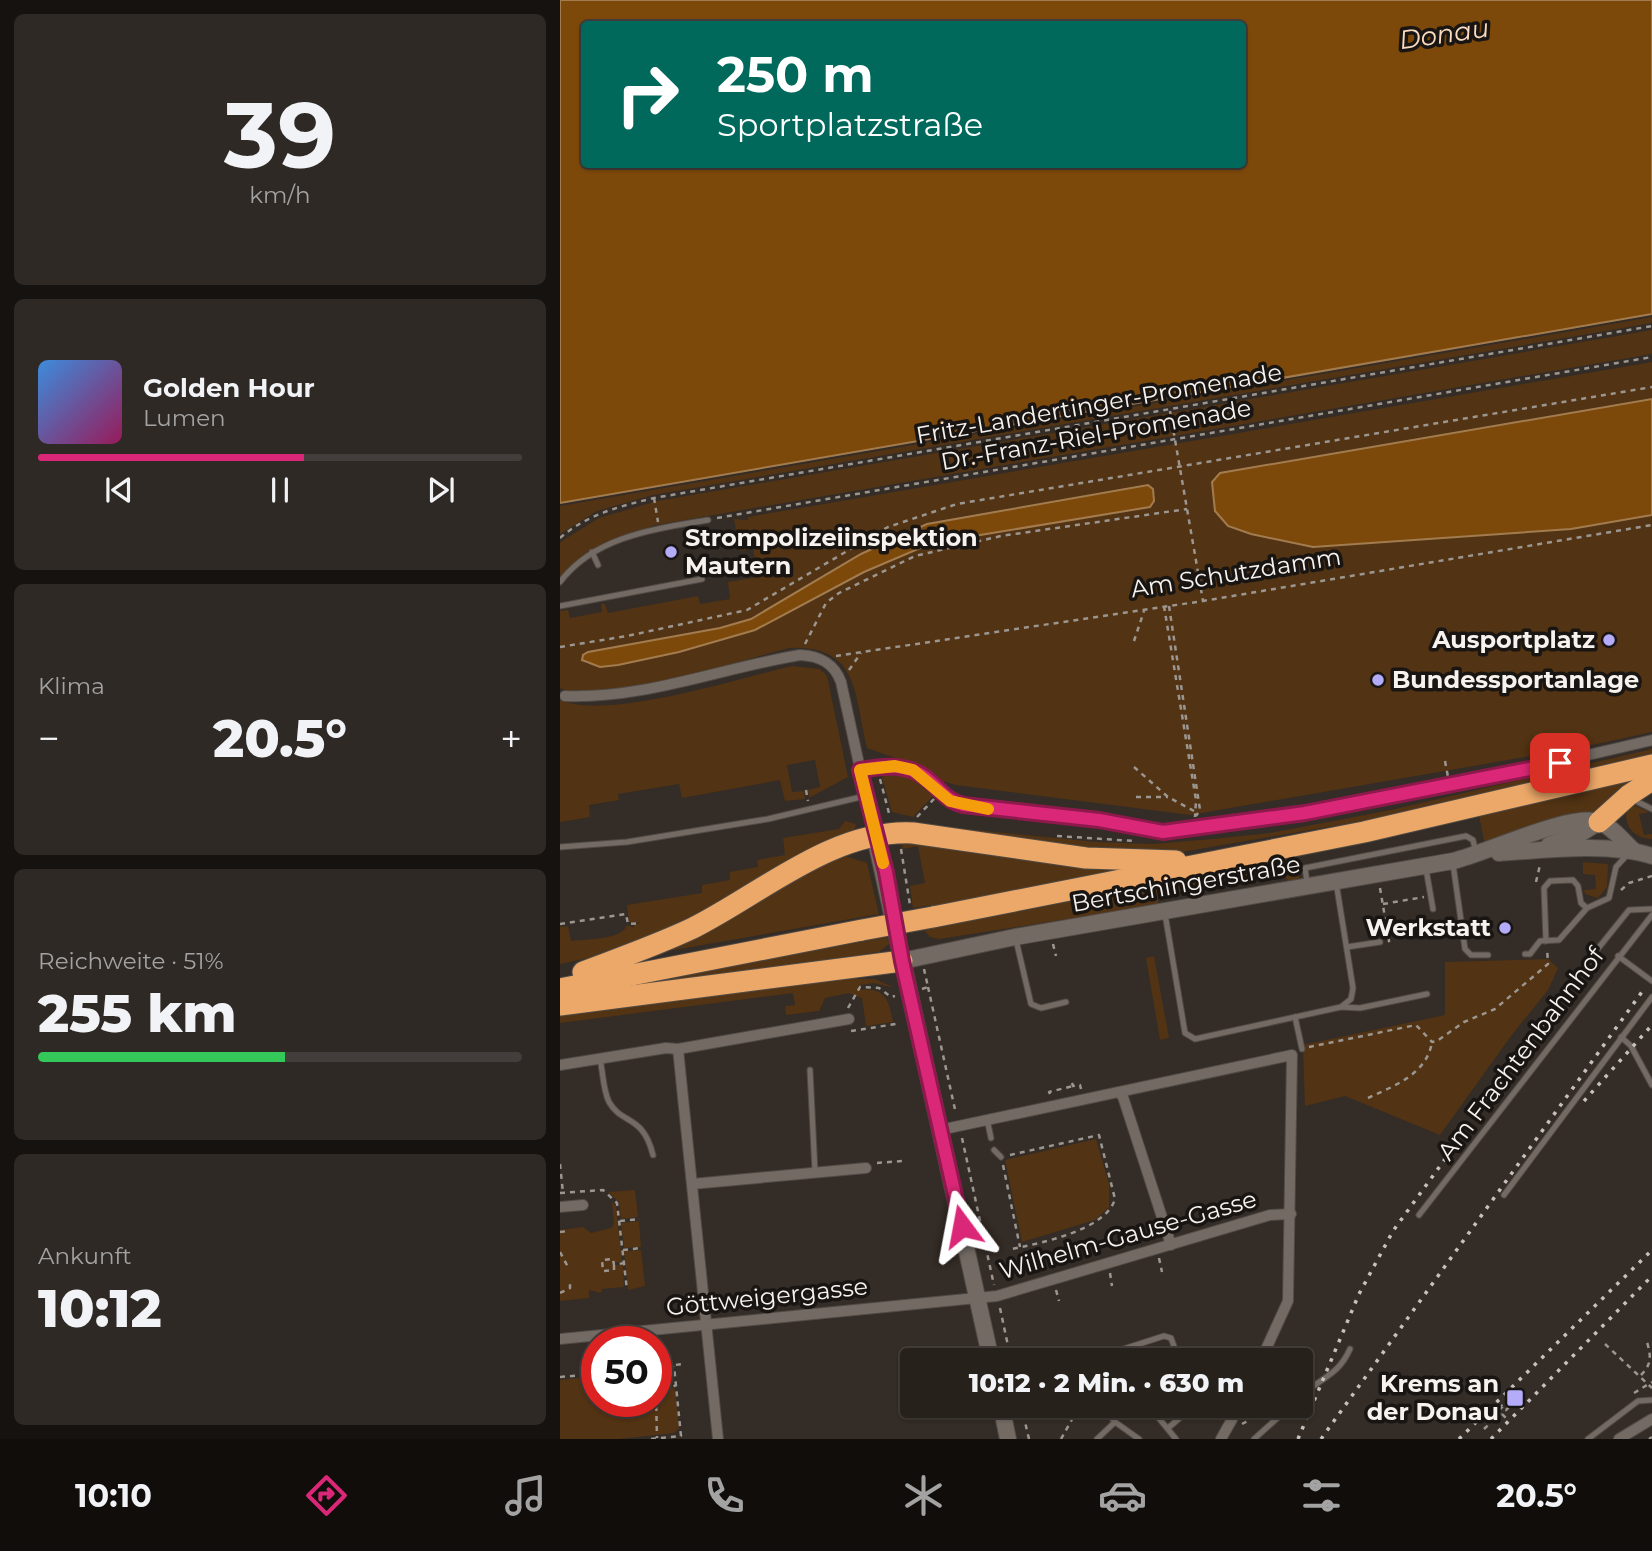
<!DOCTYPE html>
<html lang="de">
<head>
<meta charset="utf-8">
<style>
	body { margin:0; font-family:Montserrat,sans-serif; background:#2f2925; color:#f1f3f6; height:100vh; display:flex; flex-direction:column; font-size:26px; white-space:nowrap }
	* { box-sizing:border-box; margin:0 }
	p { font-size:23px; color:#a4a3a3 }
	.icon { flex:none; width:38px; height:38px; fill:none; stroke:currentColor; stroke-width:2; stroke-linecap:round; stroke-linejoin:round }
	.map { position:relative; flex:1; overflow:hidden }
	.drawer { display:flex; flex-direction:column; gap:14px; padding:14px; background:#15120f; width:560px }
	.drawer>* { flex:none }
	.top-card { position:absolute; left:21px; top:21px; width:665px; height:147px; border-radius:7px; box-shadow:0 2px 5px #0004,0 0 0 2px #433e3b; background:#00695c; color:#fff; overflow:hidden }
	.speed { position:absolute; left:21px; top:1326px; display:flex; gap:14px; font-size:35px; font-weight:700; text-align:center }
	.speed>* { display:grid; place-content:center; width:91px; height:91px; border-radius:50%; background:#27211c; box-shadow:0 2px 5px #0004,0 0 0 2px #433e3b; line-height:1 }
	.speed .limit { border:10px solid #d22; background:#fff; color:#111 }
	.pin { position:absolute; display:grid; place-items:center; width:60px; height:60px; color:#fff; margin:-30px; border-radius:14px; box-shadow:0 4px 10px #0006 }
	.me { position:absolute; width:77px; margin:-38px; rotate:347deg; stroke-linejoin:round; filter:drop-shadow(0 0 5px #0008) }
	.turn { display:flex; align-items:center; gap:24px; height:147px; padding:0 21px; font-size:32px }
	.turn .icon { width:91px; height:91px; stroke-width:2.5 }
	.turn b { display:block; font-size:49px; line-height:60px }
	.big { font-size:52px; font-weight:800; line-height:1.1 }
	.drawer .card { flex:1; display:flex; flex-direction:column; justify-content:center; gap:10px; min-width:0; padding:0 24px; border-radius:10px; background:#2f2925 }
	.drawer .dial { align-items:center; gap:0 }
	.dial b { font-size:91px; line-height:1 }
	.song { display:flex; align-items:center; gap:21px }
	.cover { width:84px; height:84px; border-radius:10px; background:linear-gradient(135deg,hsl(210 70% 55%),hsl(330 70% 35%)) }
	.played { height:7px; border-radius:4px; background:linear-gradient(90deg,#db2777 55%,#433e3b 55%) }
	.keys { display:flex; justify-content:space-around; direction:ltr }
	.heat { display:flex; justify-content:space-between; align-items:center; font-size:38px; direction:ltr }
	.charge { height:10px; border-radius:5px; background:linear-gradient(90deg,#34c759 51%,#433e3b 0) }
	.trip { position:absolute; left:340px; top:1348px; width:413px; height:70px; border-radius:7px; background:#27211c; box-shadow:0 2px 5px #0004,0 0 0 2px #433e3b; font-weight:800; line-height:70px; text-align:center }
	.dock { display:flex; height:112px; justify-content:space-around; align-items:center; background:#100d0b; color:#a4a3a3 }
	.dock .icon { width:49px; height:49px }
	.dock .active { color:#db2777 }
	.dock b { font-size:32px; color:#f1f3f6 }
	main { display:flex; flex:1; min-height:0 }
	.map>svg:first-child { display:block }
</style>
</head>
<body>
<main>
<section class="drawer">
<div class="card dial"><b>39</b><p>km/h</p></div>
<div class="card">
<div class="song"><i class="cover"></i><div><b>Golden Hour</b><p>Lumen</p></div></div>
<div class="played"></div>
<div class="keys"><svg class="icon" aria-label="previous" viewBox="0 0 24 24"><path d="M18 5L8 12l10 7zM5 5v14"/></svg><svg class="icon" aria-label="pause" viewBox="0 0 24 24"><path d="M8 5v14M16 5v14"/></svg><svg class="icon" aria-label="next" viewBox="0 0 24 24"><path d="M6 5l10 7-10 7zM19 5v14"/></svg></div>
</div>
<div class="card"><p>Klima</p>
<div class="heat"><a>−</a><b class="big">20.5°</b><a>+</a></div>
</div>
<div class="card"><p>Reichweite · 51%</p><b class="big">255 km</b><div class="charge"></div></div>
<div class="card"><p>Ankunft</p><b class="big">10:12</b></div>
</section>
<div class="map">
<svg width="1092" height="1439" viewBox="0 0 1092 1439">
	<rect width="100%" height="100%" fill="#342c26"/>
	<g fill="#523313" fill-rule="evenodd">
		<path d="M1092,317v6l-999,172 -56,16 -37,23v-28z"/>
		<path d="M1092,330v24l-997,171 -65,25 -30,26v-33l5,-4 34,-21 58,-17z"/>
		<path d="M1092,362v37l-431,74 -9,9 101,65 258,-18 81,-14v217l-69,15 -393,68 -234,-30 -14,-4 -27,-16 -48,-17c-13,-55 -8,-103 -78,-100 -44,11 -193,59 -229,40v-77l8,-1 2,8 32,-6 -1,-8h4l3,9 90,-17 2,8 30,-5 -2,-17 30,-5 -5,-28 -13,2 -6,-32 14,1v-3zM587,486l6,4 -221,53 -68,29 -109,58 -76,22 -61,13 -32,-1 2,-12 132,-24 31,-9 110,-65 66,-30z"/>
		<path d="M232,666l28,3 7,7 21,101 -39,21 -1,-8 12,-3 -5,-27 -28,5 5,27 12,-1 1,8 -20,2 -5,-21 -98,18 -3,-14 -61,10 1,6 -30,5 1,12 -30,5v-122c47,21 180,-22 232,-34z"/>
		<path d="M1092,749v6l-260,61 -216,37 -44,2 -236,-33 200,20 57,2 60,-5 57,-6 121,-23z"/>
		<path d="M333,772l19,6 21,18 -20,21 -21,-5 -10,-35z"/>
		<path d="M1083,777l-43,35 -115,33 -6,-29z"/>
		<path d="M1075,806l14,6 -10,2 5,21 8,-1v5c-17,-1 -29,-12 -25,-30z"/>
		<path d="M285,821l11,3 -2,8c-94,51 -188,113 -294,132v-37l8,-1 3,15c15,-2 51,-1 56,-16l7,3v-4l8,-1 -13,-1 -2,-17 75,-12v-8l28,-5v-8l28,-5 -1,-7 28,-5 -2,-17 56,-9z"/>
		<path d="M341,840l231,29 -201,39v-3l-18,3 -3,-22 15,-3 -7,-37 -15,3z"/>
		<path d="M285,856l22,7 12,51 -222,39 167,-91z"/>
		<path d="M735,857l5,24 -10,1 -9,-9 -124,23 2,9 -220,34 -9,-2 -6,-7z"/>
		<path d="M1023,862l25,2 -1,23 -9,11 -13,-4 -1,-4 12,-1 -1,-14 -12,-1z"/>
		<path d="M328,937l1,7 -10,8 -99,14 -72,16 -148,15z"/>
		<path d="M594,956l15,82 -9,2 -14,-82z"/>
		<path d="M988,959l10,9 -10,22 -37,46 -71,99 -95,-39 -40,10 -2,-61 142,-30v-53z"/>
		<path d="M289,979h26l20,9 -21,-5 -14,2 1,5c24,-3 28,11 32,32l-27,4 -4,-28 -13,-5 -24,5 -6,13 -33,4 -1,-9 10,-1 -2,-12 -233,30v-10z"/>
		<path d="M536,1139l13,45v23l-14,13 -73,22 -17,-82z"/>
		<path d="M75,1190l3,27 -17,2 -2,-17 -11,-10z"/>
		<path d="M52,1202l4,4 6,56 -7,1v2h8l1,22 -22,2 -1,4 -12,-3v8l-29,3v-71l23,-3 8,6 20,-5 3,-4z"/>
		<path d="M79,1221l2,26 -17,1 -3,-25z"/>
		<path d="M81,1250l4,36 -17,4 -4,-39z"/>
		<path d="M102,1369l13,22 4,37 -5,5 -55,6h-59v-59l37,-4v26h59v-32z"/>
	</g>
	<g fill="#7d490b" stroke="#a27c4f" stroke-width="2" fill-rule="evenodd">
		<path d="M0,0h1092v314l-1092,189zM24,24h658v140h-658z"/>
		<path d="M1092,399v116l-81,14 -258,18 -62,-13 -23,-8 -13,-15 -3,-29 8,-9z"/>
		<path d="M588,485l5,4 1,12 -4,6 -218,36 -68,29 -109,58 -76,22 -61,13 -18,2 -18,-7 1,-5 5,-3 132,-24 31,-9 110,-65 66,-30z"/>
	</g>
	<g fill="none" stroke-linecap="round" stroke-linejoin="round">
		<g stroke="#504a45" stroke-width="7">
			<g id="lane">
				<path d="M32,552l6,13"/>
				<path d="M0,582c35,-46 95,-53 148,-62"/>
				<path d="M0,606l142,-27"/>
				<path d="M1074,800l18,9"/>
				<path d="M0,847l67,-5 141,-23 97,-23"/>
				<path d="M893,864l12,85 6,6h17"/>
				<path d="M866,869l7,40"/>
				<path d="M747,882l-2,-14 161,-32 7,4 3,13"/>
				<path d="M605,914l20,119 10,6 146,-32 10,-8 2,-11 -17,-106"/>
				<path d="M456,940l15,64 10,4 25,-6"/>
				<path d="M986,941l-2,-53 6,-7 23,-1 5,6 3,17 6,5"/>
				<path d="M787,947l33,-5"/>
				<path d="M965,954h5l10,-13 19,-1 28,-32 22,-10 7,-31 12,-13"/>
				<path d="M1032,956l37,-46 23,-1"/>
				<path d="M1058,956l34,25"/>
				<path d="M781,1007l19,1 67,-14"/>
				<path d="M735,1017l7,32"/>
				<path d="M1061,1037l10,9 21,39"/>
				<path d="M40,1059c3,13 3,31 9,43 13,23 34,12 44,53"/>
				<path d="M250,1070l5,102"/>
				<path d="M427,1119l4,19"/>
				<path d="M434,1150l7,7"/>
				<path d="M944,1195l148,-198"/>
				<path d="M859,1215l233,-300"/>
				<path d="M551,1353l53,-17 7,2 8,22"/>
				<path d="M740,1397c21,-20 38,-21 50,-48"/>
				<path d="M541,1405l14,17 24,17"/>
				<path d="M588,1405l28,34"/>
				<path d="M608,1428l27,-23"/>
				<path d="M537,1439l18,-17"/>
				<path d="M694,1439l38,-34"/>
				<path d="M1028,1439l50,-38 14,-1"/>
			</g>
		</g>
		<g stroke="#504a45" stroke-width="12">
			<g id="street">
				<path d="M5,696c81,3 156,-28 235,-41 20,1 34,8 41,27l34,155"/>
				<path d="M300,770c23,-4 47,-7 66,8 14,11 19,22 37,27l136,15 47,11 52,-2 253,-42 201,-47"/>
				<path d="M118,1049l40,390"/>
				<path d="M0,1065l106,-17 12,1 171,-30"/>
				<path d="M559,1092l4,5 48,148"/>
				<path d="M380,1130l352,-75 -4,246 -27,59"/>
				<path d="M132,1184l174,-16"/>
				<path d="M0,1207l23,-2"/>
				<path d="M0,1339l437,-43 273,-81 21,-1"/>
				<path d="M661,1439l19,-34"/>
				<path d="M1059,1439l33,-20"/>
			</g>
		</g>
		<g stroke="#504a45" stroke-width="18">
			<g id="secondary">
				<path d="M315,837l116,523"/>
				<path d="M989,845l31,-11 19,-12"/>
				<path d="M939,853c46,-3 109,-11 153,3"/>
				<path d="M342,961l113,-24 438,-76c34,-8 118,-49 146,-39 14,5 24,19 34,28"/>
				<path d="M441,1405l7,34"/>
			</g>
		</g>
		<g stroke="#504a45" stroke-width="23">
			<g id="highway">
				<path d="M1039,822l30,-27 23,-15"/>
				<path d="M373,917l431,-85 288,-67"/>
				<path d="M23,972c37,-14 74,-27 110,-44 68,-34 140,-99 220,-95l173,25 90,3"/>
				<path d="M0,989l302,-59"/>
				<path d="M0,1005l342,-44"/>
			</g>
		</g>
		<g stroke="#9c9691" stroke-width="2.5" stroke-dasharray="5 5" stroke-linecap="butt">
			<path d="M610,411l33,190"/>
			<path d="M94,498l4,24"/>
			<path d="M157,518l935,-161"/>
			<path d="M0,538c26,-23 60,-32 94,-40l998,-172"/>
			<path d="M604,606l32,194 -1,17"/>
			<path d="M609,606l31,204 -4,6"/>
			<path d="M574,641l10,-30"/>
			<path d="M245,644l21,-41 13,-10 76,-37 86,-20 186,-27"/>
			<path d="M0,647l67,-11 120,-26 141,-83 69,-23 695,-117"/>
			<path d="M276,656l367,-55 449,-76"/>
			<path d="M289,670l12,-17"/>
			<path d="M885,761l3,16"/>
			<path d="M574,767l34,30 26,14"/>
			<path d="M320,779l10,38"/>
			<path d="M246,790l2,11"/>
			<path d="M576,797h32"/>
			<path d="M357,817l17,-18"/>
			<path d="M497,836l77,5"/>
			<path d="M341,849l9,56"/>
			<path d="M976,882l4,-17"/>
			<path d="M820,888l10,59"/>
			<path d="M1061,890l8,-7 23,-7"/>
			<path d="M823,904l41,-7"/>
			<path d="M0,924l66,-10 2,10 13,-1"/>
			<path d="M493,944l3,12"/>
			<path d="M368,987l28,127"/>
			<path d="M362,989l6,-2 -4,-18"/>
			<path d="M288,1008l12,-21 19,1 12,9 4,-1"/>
			<path d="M291,1031l45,-7"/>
			<path d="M749,1047l107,-22 16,17 5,-1 27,-19 31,-13 53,-45 -1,-16"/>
			<path d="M512,1083l1,3 7,-1 1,4"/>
			<path d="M490,1094l-1,-2 24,-6"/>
			<path d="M808,1098c26,-12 59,-24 64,-56"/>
			<path d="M402,1138l32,147"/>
			<path d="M450,1155l89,-20 16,64c-9,31 -74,44 -103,50"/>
			<path d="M317,1163l25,-2"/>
			<path d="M0,1164l3,29"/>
			<path d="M443,1165l17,82"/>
			<path d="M0,1193l43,-3 14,13 10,87"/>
			<path d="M60,1221l20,-2"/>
			<path d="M0,1232l8,-1"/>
			<path d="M63,1250l18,-2"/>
			<path d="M0,1252l8,15"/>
			<path d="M599,1258l3,14"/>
			<path d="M54,1265v5l-11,1 -1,-11 11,-1 1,6 10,-2"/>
			<path d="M550,1273l2,13"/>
			<path d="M496,1290l3,11"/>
			<path d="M0,1293l10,-5v-4"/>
			<path d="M440,1308l11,52"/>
			<path d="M1045,1344l47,44"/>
			<path d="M96,1367l28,-3"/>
			<path d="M1081,1375c11,-11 10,-19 6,-33"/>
			<path d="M0,1377l37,-3"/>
			<path d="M1074,1393l18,-11"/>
			<path d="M96,1396l1,42"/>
			<path d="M96,1396l20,-11"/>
			<path d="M461,1405l8,34"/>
			<path d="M935,1407l12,12"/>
			<path d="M939,1410l13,-12 3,3 -9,9 -5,-5"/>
			<path d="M682,1424l34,-19"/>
			<path d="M924,1429l17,-16"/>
			<path d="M91,1439l30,-3 -7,-70"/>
			<path d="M501,1439l19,-34"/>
			<path d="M1089,1439l3,-2"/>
		</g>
		<use href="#lane" stroke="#736a63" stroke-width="5"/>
		<use href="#street" stroke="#736a63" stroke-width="10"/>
		<use href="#secondary" stroke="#736a63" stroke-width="16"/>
		<use href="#highway" stroke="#eca868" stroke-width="21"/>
		<g stroke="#c6c1bc" stroke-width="3.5" stroke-dasharray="3.5 7" stroke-linecap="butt">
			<path d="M1024,1101l68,-76"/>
			<path d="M738,1439l61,-145 34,-63 199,-275"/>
			<path d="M761,1439l323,-450"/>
			<path d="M899,1439l193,-189"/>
			<path d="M931,1439l161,-163"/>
		</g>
		<g stroke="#504a45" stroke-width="23" stroke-linecap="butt">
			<path id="highway-bridge" d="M302,930l71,-13"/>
		</g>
		<use href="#highway-bridge" stroke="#eca868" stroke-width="21"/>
	</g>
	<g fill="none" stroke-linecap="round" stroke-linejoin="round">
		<g stroke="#8e194d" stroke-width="18">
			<path id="route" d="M402,1226l-60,-265 -16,-89 -26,-102c23,-4 47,-7 66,8 14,11 19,22 37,27l136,15 64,12 142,-19 255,-50"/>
		</g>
		<use href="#route" stroke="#db2777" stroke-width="12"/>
		<path stroke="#f59e0b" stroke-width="12" d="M323,863l-23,-93 35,-4 18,4 37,31 38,8"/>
	</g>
	<g fill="#b4acf9" stroke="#191513" stroke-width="2.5">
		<circle cx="111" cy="552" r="7"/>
		<circle cx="1049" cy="640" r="7"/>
		<circle cx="818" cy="680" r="7"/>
		<circle cx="945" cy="928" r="7"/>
		<rect x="946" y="1389" width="18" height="18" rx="3.5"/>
	</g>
	<g text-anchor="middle" stroke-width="7" stroke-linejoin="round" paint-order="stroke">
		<g font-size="24" fill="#f7f2ee" stroke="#191513">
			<text transform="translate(539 404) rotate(-10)" y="8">Fritz-Landertinger-Promenade</text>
			<text transform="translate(536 435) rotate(-10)" y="8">Dr.-Franz-Riel-Promenade</text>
			<text transform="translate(676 573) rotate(-9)" y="8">Am Schutzdamm</text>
			<text transform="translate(626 884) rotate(-10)" y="8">Bertschingerstraße</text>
			<text transform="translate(961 1054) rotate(-53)" y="8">Am Frachtenbahnhof</text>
			<text transform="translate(568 1235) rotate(-16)" y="8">Wilhelm-Gause-Gasse</text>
			<text transform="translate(207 1297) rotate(-6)" y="8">Göttweigergasse</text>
		</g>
		<g font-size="24" font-weight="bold" fill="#f7f2ee" stroke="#191513" text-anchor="end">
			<text x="125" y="546" text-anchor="start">Strompolizeiinspektion<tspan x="125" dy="28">Mautern</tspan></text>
			<text x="1035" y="648">Ausportplatz</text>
			<text x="832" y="688" text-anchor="start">Bundessportanlage</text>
			<text x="931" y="936">Werkstatt</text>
			<text x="939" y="1392">Krems an<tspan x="939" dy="28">der Donau</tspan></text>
		</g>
		<g font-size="26" font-style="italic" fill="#fbdbbf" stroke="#191513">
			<text transform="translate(884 34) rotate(-8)" y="9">Donau</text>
		</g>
	</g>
</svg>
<div class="speed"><div class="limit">50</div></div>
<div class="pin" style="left:1000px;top:763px;background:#d93025"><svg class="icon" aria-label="arrive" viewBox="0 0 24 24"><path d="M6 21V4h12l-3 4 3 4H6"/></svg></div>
<svg class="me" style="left:402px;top:1226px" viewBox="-20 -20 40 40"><path d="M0-17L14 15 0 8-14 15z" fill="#db2777" stroke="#fff" stroke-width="4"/></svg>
<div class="trip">10:12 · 2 Min. · 630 m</div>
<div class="top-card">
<div class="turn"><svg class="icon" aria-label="right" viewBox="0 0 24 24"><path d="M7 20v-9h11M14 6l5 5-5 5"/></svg><div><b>250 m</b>Sportplatzstraße</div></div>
</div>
</div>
</main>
<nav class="dock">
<b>10:10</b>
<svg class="icon active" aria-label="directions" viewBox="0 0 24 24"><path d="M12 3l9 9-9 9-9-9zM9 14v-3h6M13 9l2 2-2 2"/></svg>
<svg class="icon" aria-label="music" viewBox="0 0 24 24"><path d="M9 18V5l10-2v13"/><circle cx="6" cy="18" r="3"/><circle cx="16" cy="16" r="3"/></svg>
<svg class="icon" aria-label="phone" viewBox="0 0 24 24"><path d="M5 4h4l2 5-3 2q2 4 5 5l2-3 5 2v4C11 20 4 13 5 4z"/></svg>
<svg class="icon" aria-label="climate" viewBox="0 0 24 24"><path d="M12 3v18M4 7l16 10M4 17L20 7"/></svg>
<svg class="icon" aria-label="car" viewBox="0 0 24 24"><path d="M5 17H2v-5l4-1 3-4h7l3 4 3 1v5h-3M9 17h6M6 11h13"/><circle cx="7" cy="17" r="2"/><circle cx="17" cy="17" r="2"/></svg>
<svg class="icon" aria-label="filters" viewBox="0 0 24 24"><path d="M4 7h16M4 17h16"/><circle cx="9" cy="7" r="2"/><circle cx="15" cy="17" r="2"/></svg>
<b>20.5°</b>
</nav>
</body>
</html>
